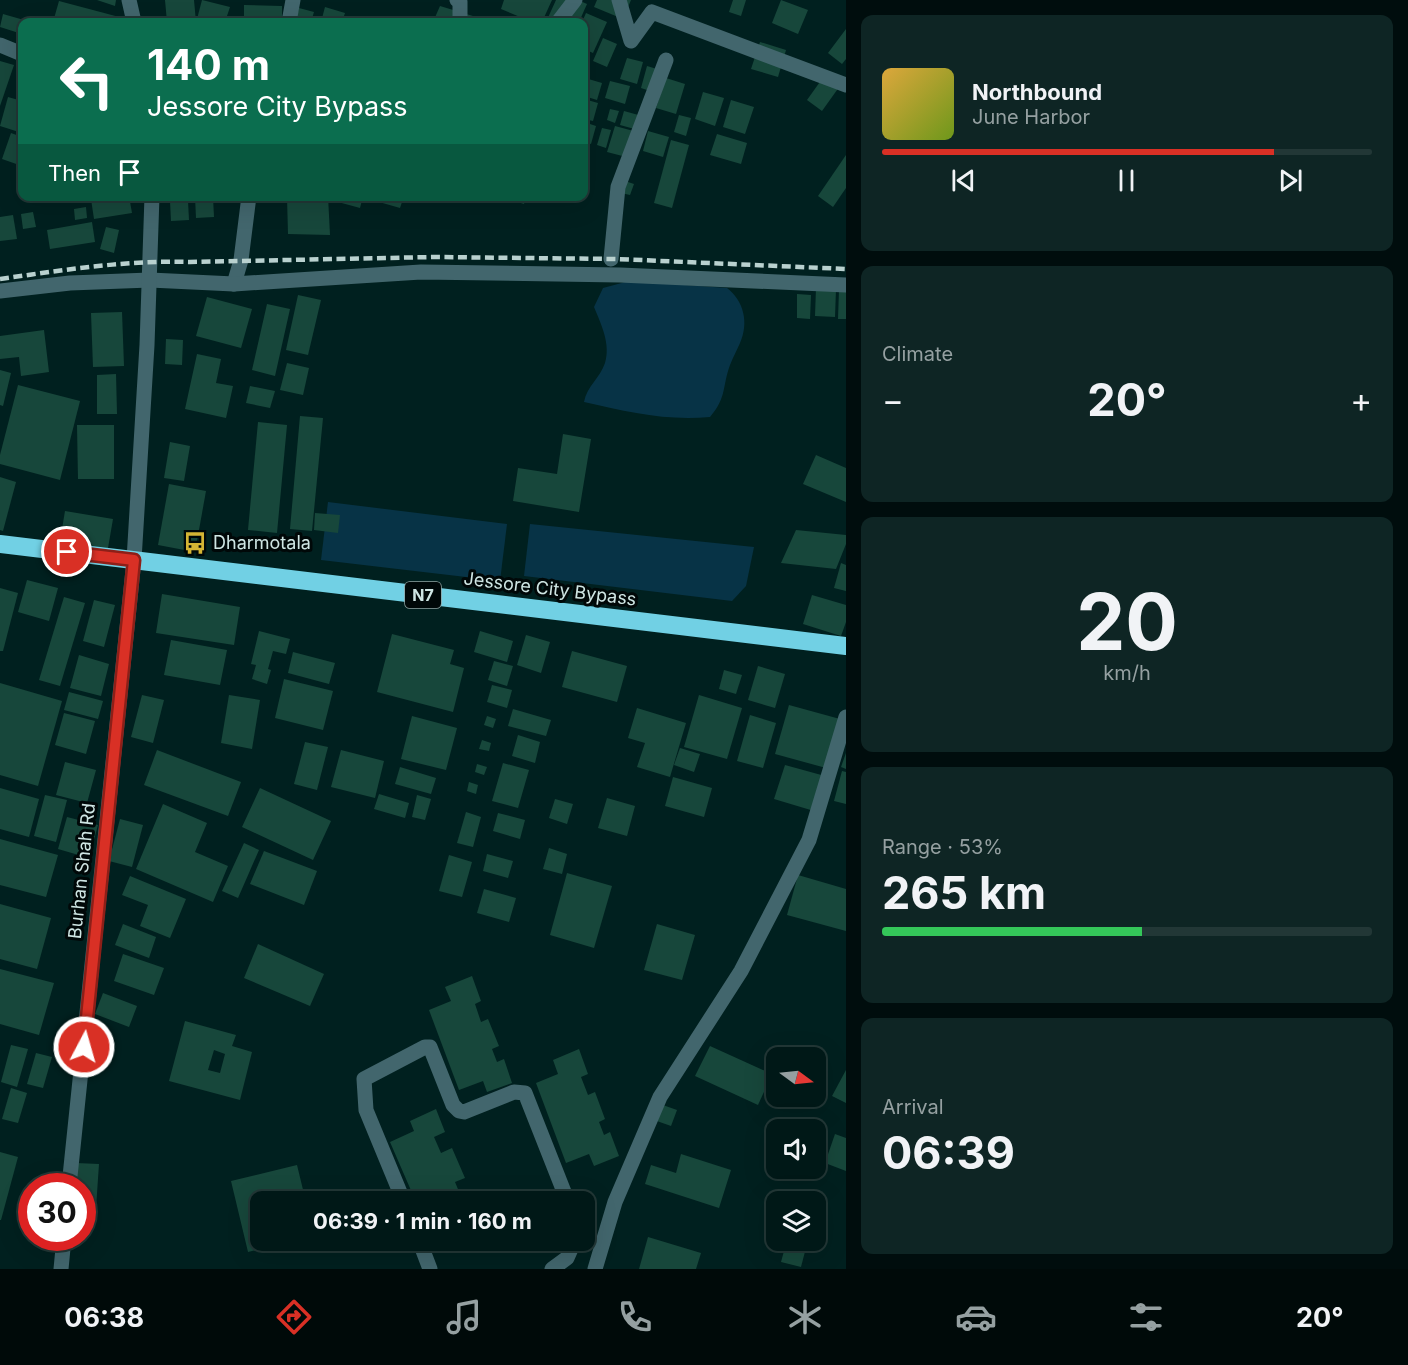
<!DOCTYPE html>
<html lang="en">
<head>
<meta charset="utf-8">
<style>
	body { margin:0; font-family:Inter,sans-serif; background:#0e2524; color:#f1f3f6; height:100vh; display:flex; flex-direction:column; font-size:22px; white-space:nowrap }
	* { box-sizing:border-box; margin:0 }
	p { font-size:20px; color:#95a0a1 }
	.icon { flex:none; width:33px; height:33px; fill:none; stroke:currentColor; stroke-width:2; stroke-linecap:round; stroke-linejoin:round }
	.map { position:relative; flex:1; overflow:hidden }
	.sheet { display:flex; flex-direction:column; gap:15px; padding:15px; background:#000d0d; width:562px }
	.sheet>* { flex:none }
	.banner { position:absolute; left:18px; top:18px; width:570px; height:183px; border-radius:12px; box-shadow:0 6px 24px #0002,0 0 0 2px #223736; background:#0b6e4f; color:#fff; overflow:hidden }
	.needle { width:39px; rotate:105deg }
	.fabs { position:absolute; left:766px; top:1047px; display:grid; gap:12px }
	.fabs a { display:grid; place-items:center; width:60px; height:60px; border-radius:12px; background:#001817; box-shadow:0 6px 24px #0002,0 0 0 2px #223736; font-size:30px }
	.speed { position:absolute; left:18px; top:1173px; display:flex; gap:12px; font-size:30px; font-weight:700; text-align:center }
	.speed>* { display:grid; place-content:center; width:78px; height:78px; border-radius:50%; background:#001817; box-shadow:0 6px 24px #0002,0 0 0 2px #223736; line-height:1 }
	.speed .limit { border:9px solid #d22; background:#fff; color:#111 }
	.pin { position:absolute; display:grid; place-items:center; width:51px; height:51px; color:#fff; margin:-26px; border:3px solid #fff; border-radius:50%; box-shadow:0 2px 6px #0007 }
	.me { position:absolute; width:66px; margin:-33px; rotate:6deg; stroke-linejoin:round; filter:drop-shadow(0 0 4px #0008) }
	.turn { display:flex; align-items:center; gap:21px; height:126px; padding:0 30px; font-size:27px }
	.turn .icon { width:78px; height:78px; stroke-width:2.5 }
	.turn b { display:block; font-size:42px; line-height:51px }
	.then { display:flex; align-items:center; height:57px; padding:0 30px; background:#0003; gap:12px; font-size:22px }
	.big { font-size:45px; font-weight:700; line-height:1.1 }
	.sheet .widget { flex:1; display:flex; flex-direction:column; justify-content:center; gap:9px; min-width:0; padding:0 21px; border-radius:12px; background:#0e2524 }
	.sheet .dial { align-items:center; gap:0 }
	.dial b { font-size:78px; line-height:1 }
	.song { display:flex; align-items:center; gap:18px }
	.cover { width:72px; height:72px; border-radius:9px; background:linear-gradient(135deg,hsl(40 70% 55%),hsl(80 70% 35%)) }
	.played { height:6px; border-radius:3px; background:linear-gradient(90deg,#d93025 80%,#223736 80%) }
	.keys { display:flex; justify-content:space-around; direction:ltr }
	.heat { display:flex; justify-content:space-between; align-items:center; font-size:33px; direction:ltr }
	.charge { height:9px; border-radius:4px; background:linear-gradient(90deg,#34c759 53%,#223736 0) }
	.trip { position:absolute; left:250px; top:1191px; width:345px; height:60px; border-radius:12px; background:#001817; box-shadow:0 6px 24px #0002,0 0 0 2px #223736; font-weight:700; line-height:60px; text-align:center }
	.tabs { display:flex; height:96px; justify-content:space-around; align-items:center; background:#000a09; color:#95a0a1 }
	.tabs .icon { width:42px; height:42px }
	.tabs .active { color:#d93025 }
	.tabs b { font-size:27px; color:#f1f3f6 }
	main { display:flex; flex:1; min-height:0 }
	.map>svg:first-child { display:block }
</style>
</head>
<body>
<main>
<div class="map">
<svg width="846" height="1269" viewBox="0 0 846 1269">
	<rect width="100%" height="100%" fill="#00201f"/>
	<g fill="#073346">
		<path d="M629,281l98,7c17,13 22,35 13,55 -3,7 -7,14 -10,22 -8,22 -3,32 -20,52 -45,4 -82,-5 -126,-15 3,-16 16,-24 21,-39 6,-19 -4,-39 -11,-56l9,-19z"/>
		<path d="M328,502l179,22 -7,57 -179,-21z"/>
		<path d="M530,524l224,23 -8,39 -14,15 -208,-25z"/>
	</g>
	<g fill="#17473b" fill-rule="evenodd">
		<path d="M97,0h19l-1,6z"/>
		<path d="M165,0h29l2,22h-29z"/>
		<path d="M202,0l28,7 -5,15h-15l-13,-3z"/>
		<path d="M504,0h48l-10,22h-10l-31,-13z"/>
		<path d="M556,0h22l9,4 -8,18h-33z"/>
		<path d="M597,0h34l-8,19 -29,-12z"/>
		<path d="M733,0h13l-5,16 -12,-4z"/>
		<path d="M781,0l27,10 -10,24 -26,-11z"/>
		<path d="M59,1l64,17v4h-70z"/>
		<path d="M244,5l38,1v16h-38z"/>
		<path d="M440,6l33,10 -3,6h-37z"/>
		<path d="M325,7l20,6 -3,9h-21z"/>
		<path d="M299,8l15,4 -3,10 -15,-2z"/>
		<path d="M586,13l21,9 -14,31 -9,-4 -2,-27z"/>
		<path d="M3,14l28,8h-9v12l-22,-7z"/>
		<path d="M846,29v30l-4,5 -14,-11z"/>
		<path d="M603,38l14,6 -10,23 -14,-6z"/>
		<path d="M760,42l26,8 -8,27 -27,-8z"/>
		<path d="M627,58l16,4 -6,22 -17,-5z"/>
		<path d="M0,61l14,4 -14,41z"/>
		<path d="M647,66l10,3 -7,22 -9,-3z"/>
		<path d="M827,72l15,11 -20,28 -15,-11z"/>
		<path d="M585,78l17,5 -5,17 -13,-4z"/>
		<path d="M666,78l19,6 -9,30 -20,-6z"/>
		<path d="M610,81l20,5 -5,18 -20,-6z"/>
		<path d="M703,92l21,6 -9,28 -20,-7z"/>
		<path d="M8,97l14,4v32l-22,-7z"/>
		<path d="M584,99l14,4 -5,18 -9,-2z"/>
		<path d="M731,100l23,7 -9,27 -22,-7z"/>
		<path d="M610,109l9,2 -4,12 -8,-3z"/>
		<path d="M624,111l18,5 -4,14 -18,-5z"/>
		<path d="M679,115l12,3 -5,18 -12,-4z"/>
		<path d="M584,122l12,4 -5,18 -7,-2z"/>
		<path d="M615,126l26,7 -7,26 -27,-7z"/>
		<path d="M602,128l9,2 -5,18 -9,-3z"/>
		<path d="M648,131l21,6 -6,20 -20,-6z"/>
		<path d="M11,133l11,4v29l-20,-7z"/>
		<path d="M717,134l30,9 -6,21 -31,-9z"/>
		<path d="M671,140l18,5 -17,63 -18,-5z"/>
		<path d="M846,155v33l-13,19 -15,-11z"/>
		<path d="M625,181l9,3 -4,11 -9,-2z"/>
		<path d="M105,196h24l3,17 -38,6 -3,-20z"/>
		<path d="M260,196h18v4l-18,1z"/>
		<path d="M328,196l2,39 -42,-1 -1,-37z"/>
		<path d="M340,196h23l-3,12 -22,-6z"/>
		<path d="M380,196h24l-4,12 -21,-6z"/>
		<path d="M498,196h28l-2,8z"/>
		<path d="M195,197h18l1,20 -18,1z"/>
		<path d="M170,201h18l1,19 -18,1z"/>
		<path d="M86,207l1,11 -12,2 -1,-11z"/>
		<path d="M33,212l3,15 -13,2 -2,-15z"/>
		<path d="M13,215l4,24 -17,2v-24z"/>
		<path d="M92,222l3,20 -45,7 -3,-19z"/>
		<path d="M106,227l13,3 -5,23 -14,-4z"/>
		<path d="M816,288l20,1 -1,28 -20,-1z"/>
		<path d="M839,290h7v29h-8z"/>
		<path d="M797,294l14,1 -1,24 -13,-1z"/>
		<path d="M298,295l23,5 -13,55 -22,-5z"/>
		<path d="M207,297l45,12 -11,39 -45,-12z"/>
		<path d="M267,304l23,5 -15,67 -23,-6z"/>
		<path d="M122,312l2,54 -31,1 -2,-54z"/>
		<path d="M44,330l5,42 -28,4 -2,-19 -19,2v-23z"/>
		<path d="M166,339l17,1 -1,25 -17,-1z"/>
		<path d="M197,354l24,5 -5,24 17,3 -7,32 -41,-9z"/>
		<path d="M287,363l22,5 -6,27 -23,-5z"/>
		<path d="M0,370l11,3 -8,33 -3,-1z"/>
		<path d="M116,374l1,40h-20v-39z"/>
		<path d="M18,385l62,16 -20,79 -60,-16v-9z"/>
		<path d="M250,386l25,5 -5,17 -24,-5z"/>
		<path d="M300,416l23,2 -11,113 -22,-2z"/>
		<path d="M258,422l29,3 -10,108 -29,-3z"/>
		<path d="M77,425h37v54h-36z"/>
		<path d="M563,434l28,5 -12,73 -66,-11 5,-33 39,6z"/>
		<path d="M170,442l20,4 -6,35 -20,-3z"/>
		<path d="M816,455l30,13v34l-43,-18z"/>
		<path d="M0,477l16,5 -13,49 -3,-1z"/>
		<path d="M169,484l37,7 -11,61 -37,-7z"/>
		<path d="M65,511l48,8 -5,29 -48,-7z"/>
		<path d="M315,513l25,2 -2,18 -24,-3z"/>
		<path d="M796,530l50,5v9l-10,25 -55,-6z"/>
		<path d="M841,563l5,2v26l-12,-3z"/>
		<path d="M27,580l31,8 -9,33 -31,-9z"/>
		<path d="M0,588l18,5 -15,58h-3z"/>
		<path d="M162,594l78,13 -6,38 -78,-12z"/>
		<path d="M812,595l34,10v17l-5,14 -38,-12z"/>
		<path d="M64,597l21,6 -25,83 -21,-6z"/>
		<path d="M94,600l21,5 -11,42 -21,-6z"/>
		<path d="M259,631l31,8 -4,15 -13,-3 -5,18 3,1 -4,14 -15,-5 4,-14 -5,-1z"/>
		<path d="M480,631l33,10 -6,21 -33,-10z"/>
		<path d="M392,634l62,16 -4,14 14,4 -11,44 -76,-20z"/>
		<path d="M526,635l24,7 -9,31 -24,-8z"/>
		<path d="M171,640l56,10 -7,35 -56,-10z"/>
		<path d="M572,651l55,15 -10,36 -55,-15z"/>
		<path d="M293,652l42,11 -6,21 -41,-11z"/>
		<path d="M79,655l30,9 -8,32 -31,-8z"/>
		<path d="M494,661l19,5 -6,20 -19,-6z"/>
		<path d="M758,666l27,8 -10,34 -27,-8z"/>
		<path d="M724,670l18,5 -6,19 -17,-5z"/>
		<path d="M284,679l49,12 -10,39 -48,-12z"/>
		<path d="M0,683l62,18 -24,85 -38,-11z"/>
		<path d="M492,685l20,5 -5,18 -20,-6z"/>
		<path d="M69,692l34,9 -5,18 -34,-9z"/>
		<path d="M142,695l22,5 -11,43 -22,-6z"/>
		<path d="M229,695l31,5 -8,49 -31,-6z"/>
		<path d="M699,695l43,13 -15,51 -43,-12z"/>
		<path d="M789,705l51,14 -14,49 -51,-14z"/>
		<path d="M637,708l49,15 -16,54 -33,-10 8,-24 -17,-5z"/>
		<path d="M513,709l38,11 -5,16 -38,-10z"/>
		<path d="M64,713l31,8 -9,33 -31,-9z"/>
		<path d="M750,715l26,8 -13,45 -26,-7z"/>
		<path d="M412,716l45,12 -11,42 -45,-11z"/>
		<path d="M487,716l9,3 -3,9 -9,-3z"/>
		<path d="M518,735l22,7 -5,21 -23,-7z"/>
		<path d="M482,740l9,3 -2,8 -10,-2z"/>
		<path d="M305,742l23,5 -11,43 -23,-6z"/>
		<path d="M680,748l20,6 -6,18 -20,-7z"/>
		<path d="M157,750l84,32 -13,34 -84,-31z"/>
		<path d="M341,750l43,11 -9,37 -44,-11z"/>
		<path d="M846,753v16l-5,-2z"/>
		<path d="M65,762l31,8 -9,33 -31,-8z"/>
		<path d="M503,763l26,7 -11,38 -26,-7z"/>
		<path d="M477,764l10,3 -3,8 -9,-3z"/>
		<path d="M785,765l40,11 -11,35 -40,-12z"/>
		<path d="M400,767l36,11 -5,16 -36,-10z"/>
		<path d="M842,771l4,1v32l-12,-3z"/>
		<path d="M673,777l39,11 -8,29 -39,-11z"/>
		<path d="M469,782l9,3 -2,9 -9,-3z"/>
		<path d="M0,788l39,11 -10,38 -29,-8z"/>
		<path d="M260,788l71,33 -18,39 -71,-33z"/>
		<path d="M379,794l30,9 -4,15 -31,-9z"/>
		<path d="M45,795l22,5 -11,42 -22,-6z"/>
		<path d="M417,795l14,4 -6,21 -13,-3z"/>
		<path d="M607,798l28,8 -8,30 -29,-8z"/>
		<path d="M555,799l18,5 -6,20 -18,-6z"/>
		<path d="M163,804l44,19 -12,29 33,14 -15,36 -77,-33z"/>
		<path d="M466,812l15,5 -8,30 -16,-4z"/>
		<path d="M498,813l27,7 -5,19 -27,-8z"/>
		<path d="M67,817l31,8 -9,33 -31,-9z"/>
		<path d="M120,819l23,6 -11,42 -23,-6z"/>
		<path d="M0,839l58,16 -12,42 -46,-12z"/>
		<path d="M244,843l15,7 -21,48 -16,-7z"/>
		<path d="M549,848l18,6 -5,20 -19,-5z"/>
		<path d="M264,851l53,20 -13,34 -54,-21z"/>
		<path d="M487,854l26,7 -5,17 -25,-7z"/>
		<path d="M449,855l23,7 -10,35 -23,-6z"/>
		<path d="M567,873l45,13 -18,62 -44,-13z"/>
		<path d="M798,875l48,14v42l-59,-16z"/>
		<path d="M130,876l56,23 -16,39 -30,-12 8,-21 -26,-10z"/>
		<path d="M484,889l32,9 -7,24 -32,-9z"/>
		<path d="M0,904l51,14 -14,51 -37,-10z"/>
		<path d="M123,924l33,13 -7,21 -34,-13z"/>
		<path d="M657,924l38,11 -13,45 -38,-10z"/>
		<path d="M258,944l66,30 -14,32 -66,-28z"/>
		<path d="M123,954l41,14 -10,27 -40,-14z"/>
		<path d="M0,969l54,14 -15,52 -39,-11z"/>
		<path d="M472,976l9,25 -6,3 6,18 7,-3 11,27 -7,3 5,13 7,-3 8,24 -25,9 -4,-11 -24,9 -30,-80 22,-9 -6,-14z"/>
		<path d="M103,993l34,13 -8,21 -34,-13z"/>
		<path d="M185,1021l51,14 -4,11 20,6 -12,48 -71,-19zM214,1050l11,4 -5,19 -12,-3z"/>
		<path d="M11,1045l17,4 -11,38 -16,-5z"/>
		<path d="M710,1046l62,28 -14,31 -63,-29z"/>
		<path d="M579,1049l9,25 -7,3 7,18 7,-3 10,27 -6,3 5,13 6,-3 9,24 -25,10 -5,-12 -23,9 -30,-80 22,-9 -5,-14z"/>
		<path d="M36,1053l16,4 -9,31 -16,-4z"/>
		<path d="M846,1070v33l-14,-7z"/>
		<path d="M11,1088l16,5 -9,30 -16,-4z"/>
		<path d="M660,1104l17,6 -6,16 -17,-6z"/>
		<path d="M436,1109l9,23 -11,5 7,16 11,-5 13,30 -10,4 5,12 10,-5 5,13h-59l-26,-60 24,-11 -4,-10z"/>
		<path d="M794,1123l14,7h-17z"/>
		<path d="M835,1134l11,4v33l-21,-8z"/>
		<path d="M0,1152l18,5 -17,63h-1z"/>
		<path d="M681,1154l50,16 -12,38 -74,-24 6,-19 25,8z"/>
		<path d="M76,1163l23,1 -3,44 -14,-1v-21h-8z"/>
		<path d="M297,1165l9,37h-29l-1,-4 -17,5 2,37 32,1 -45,11 -17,-71z"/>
		<path d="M648,1237l53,16 -5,16h-57z"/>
		<path d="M787,1240h21l-7,27 -20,-5z"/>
	</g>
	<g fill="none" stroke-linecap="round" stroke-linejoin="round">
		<g stroke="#42666d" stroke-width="15">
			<path d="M129,0l5,22"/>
			<path d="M457,0l3,2v20"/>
			<path d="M619,0l12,41 21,-29 194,73"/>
			<path d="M289,22l4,-22"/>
			<path d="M558,22l17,-22"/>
			<path d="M0,45l22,9"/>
			<path d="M611,259l7,-72 48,-127"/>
			<path d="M234,284l7,-24 8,-64"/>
			<path d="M0,291l70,-8 80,-3 84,4 187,-12 199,3 226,10"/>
			<path d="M69,1186l65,-626 13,-215 5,-149"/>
			<path d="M404,1202l-38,-92 -2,-31 61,-32h5l23,58 6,6 5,1 50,-20 11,1 43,109"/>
			<path d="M419,1240l11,29"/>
			<path d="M61,1269l3,-31"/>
			<path d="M552,1269l15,-11 8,-18"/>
			<path d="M595,1269l20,-67 45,-105 81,-126 68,-131 37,-123"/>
		</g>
		<path stroke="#71d0e4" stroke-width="18" d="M0,544l846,102"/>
		<path stroke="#b9d1cf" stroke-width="4.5" stroke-dasharray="9 4.5" stroke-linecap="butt" d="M0,279c63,-9 126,-19 190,-17l244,-5 183,2 229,10"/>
	</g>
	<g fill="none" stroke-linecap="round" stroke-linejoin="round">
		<g stroke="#8d1f18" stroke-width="15">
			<path id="route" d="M67,552l67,8 -50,487"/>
		</g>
		<use href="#route" stroke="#d93025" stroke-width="10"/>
	</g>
	<defs>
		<g id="bus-bare" transform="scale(1.8)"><path d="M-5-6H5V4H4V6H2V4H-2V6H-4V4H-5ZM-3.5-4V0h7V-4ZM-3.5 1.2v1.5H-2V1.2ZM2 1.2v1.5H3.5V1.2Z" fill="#d5b534" stroke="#000808" stroke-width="2.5" paint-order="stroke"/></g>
	</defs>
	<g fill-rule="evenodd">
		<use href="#bus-bare" x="195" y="543"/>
	</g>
	<g text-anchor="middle" stroke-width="6" stroke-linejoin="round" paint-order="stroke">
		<rect fill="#000808" stroke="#91a3a2" stroke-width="1.5" x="405" y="582" width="36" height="26" rx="4.5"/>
		<g font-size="16" font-weight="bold" fill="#cfe6e4">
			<text x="423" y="601">N7</text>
		</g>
		<g font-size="18" fill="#cfe6e4" stroke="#000808" text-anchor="start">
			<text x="213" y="549">Dharmotala</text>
		</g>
		<g font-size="18" fill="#cfe6e4" stroke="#000808">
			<text transform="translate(550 589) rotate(7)" y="6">Jessore City Bypass</text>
			<text transform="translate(82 871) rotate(-84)" y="6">Burhan Shah Rd</text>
		</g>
	</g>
</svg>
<div class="fabs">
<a><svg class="needle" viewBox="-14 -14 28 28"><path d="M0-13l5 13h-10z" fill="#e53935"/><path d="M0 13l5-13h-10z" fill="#95a0a1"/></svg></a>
<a><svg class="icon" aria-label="sound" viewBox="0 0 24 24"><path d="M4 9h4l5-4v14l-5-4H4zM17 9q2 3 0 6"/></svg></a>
<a><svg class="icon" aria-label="layers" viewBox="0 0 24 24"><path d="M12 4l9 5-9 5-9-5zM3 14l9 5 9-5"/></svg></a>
</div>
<div class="speed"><div class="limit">30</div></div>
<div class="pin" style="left:67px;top:552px;background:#d93025"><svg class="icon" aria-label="arrive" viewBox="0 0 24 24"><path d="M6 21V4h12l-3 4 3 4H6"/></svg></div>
<svg class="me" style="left:84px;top:1047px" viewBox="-20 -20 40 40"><circle r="17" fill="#d93025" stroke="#fff" stroke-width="3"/><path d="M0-11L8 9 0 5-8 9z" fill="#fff"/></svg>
<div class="trip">06:39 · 1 min · 160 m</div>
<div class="banner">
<div class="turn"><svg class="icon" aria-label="left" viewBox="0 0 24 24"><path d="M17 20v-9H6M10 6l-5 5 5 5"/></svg><div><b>140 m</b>Jessore City Bypass</div></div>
<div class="then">Then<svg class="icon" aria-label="arrive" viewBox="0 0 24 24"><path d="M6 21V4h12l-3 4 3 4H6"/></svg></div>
</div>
</div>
<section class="sheet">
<div class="widget">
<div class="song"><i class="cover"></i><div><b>Northbound</b><p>June Harbor</p></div></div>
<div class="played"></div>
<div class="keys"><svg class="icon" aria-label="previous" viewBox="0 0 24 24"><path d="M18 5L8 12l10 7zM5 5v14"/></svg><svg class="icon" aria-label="pause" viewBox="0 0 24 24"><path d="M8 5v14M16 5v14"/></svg><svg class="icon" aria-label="next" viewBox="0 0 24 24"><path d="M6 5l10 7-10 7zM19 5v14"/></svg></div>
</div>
<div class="widget"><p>Climate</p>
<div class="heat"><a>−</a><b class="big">20°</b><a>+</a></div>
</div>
<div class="widget dial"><b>20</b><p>km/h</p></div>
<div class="widget"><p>Range · 53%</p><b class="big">265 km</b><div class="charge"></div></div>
<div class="widget"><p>Arrival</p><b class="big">06:39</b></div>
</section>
</main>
<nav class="tabs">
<b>06:38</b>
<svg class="icon active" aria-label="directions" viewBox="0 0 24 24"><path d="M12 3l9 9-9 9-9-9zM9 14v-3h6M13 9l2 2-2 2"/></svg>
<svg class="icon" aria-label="music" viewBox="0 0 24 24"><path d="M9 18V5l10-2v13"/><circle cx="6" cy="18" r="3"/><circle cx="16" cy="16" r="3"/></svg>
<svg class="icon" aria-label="phone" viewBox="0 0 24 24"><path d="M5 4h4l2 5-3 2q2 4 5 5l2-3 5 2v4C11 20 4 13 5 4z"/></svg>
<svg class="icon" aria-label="climate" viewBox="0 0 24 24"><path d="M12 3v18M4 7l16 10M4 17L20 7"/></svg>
<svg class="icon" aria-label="car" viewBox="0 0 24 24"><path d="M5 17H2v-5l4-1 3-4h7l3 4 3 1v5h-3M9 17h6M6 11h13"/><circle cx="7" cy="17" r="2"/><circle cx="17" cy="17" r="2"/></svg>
<svg class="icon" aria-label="filters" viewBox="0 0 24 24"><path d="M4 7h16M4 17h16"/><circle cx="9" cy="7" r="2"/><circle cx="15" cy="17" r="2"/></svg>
<b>20°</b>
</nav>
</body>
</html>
